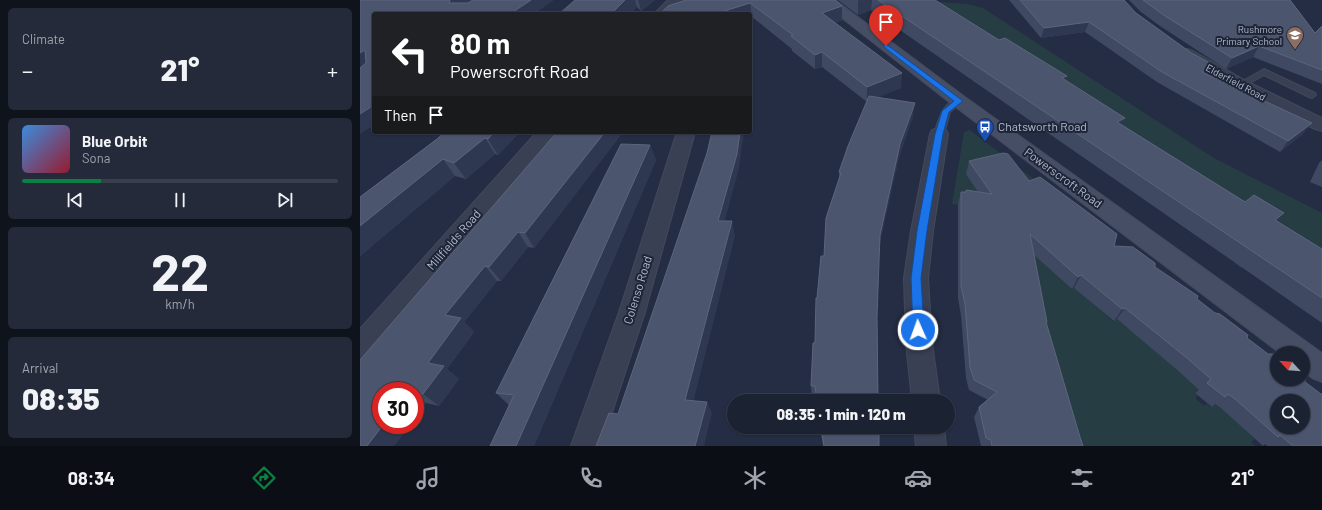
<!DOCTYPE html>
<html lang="en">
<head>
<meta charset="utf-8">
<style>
	body { margin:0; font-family:Barlow,sans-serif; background:#242a3a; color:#f1f3f6; height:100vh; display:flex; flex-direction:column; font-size:15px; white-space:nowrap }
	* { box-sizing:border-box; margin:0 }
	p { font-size:13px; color:#a0a4ac }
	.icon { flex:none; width:22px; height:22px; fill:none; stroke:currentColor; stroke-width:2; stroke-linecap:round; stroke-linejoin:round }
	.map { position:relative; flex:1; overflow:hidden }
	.details { display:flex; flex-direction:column; gap:8px; padding:8px; background:#0f131c; width:360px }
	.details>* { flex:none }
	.top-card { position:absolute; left:12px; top:12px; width:380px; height:122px; border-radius:4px; box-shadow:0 1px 3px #0004,0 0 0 1px #393f4d; background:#202124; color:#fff; overflow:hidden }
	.needle { width:26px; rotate:296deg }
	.controls { position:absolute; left:910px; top:346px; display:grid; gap:8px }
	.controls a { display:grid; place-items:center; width:40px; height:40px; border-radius:50%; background:#1b2232; box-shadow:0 1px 3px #0004,0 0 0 1px #393f4d; font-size:20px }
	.speed { position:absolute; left:12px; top:382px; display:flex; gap:8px; font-size:20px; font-weight:700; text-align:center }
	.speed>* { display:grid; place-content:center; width:52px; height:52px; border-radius:50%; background:#1b2232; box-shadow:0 1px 3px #0004,0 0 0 1px #393f4d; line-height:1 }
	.speed .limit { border:6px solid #d22; background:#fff; color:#111 }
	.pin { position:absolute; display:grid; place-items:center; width:34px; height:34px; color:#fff; margin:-41px -17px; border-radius:50% 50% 50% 0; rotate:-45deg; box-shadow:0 0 4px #0007 }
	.pin .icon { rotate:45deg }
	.me { position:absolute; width:44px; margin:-22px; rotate:358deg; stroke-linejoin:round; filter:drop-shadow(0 0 3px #0008) }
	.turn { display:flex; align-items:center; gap:14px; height:84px; padding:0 12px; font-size:18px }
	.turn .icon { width:52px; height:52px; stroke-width:2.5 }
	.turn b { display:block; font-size:28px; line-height:34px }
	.then { display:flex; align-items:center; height:38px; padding:0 12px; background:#0003; gap:8px; font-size:15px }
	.big { font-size:30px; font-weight:800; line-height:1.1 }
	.details .card { flex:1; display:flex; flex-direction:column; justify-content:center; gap:6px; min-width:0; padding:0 14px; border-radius:6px; background:#242a3a }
	.details .dial { align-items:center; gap:0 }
	.dial b { font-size:52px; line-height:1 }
	.song { display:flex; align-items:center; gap:12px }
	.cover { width:48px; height:48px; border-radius:6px; background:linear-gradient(135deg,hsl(210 70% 55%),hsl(350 70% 35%)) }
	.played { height:4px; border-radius:2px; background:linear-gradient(90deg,#0b8043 25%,#393f4d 25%) }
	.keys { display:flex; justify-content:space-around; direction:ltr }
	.heat { display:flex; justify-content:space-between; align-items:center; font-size:22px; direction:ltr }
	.trip { position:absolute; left:367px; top:394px; width:228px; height:40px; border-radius:20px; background:#1b2232; box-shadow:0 1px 3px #0004,0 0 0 1px #393f4d; font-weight:800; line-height:40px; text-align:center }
	.dock { display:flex; height:64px; justify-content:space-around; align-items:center; background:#0b0e14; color:#a0a4ac }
	.dock .icon { width:28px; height:28px }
	.dock .on { color:#0b8043 }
	.dock b { font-size:18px; color:#f1f3f6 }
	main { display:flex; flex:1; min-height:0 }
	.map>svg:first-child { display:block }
</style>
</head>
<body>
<main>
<section class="details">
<div class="card"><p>Climate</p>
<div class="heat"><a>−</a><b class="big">21°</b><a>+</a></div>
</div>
<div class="card">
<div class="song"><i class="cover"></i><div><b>Blue Orbit</b><p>Sona</p></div></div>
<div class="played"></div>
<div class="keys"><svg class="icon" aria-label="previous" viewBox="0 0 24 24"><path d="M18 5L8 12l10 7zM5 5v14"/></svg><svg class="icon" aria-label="pause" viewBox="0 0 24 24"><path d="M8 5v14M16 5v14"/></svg><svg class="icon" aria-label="next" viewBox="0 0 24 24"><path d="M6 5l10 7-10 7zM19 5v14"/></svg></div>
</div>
<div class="card dial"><b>22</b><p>km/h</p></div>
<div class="card"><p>Arrival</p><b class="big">08:35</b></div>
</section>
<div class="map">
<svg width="962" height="446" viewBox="0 0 962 446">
	<rect width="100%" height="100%" fill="#242d43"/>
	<g fill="#263d44">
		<path d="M548,0l59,4 16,4 231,150 108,55v62l-49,-33 -32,26 -6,-5 20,-15z"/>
		<path d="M610,130l74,57 31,100 38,34 4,-2 10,9 9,-6 33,41 30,27 -4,3 3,3 -3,2 9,8 3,-2 4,3 4,-3 6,5 19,-17 7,40 8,7 -4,3 4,4h-184l-108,-241 -11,-1 12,-72z"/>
	</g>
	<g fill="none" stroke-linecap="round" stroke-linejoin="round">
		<g stroke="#42495c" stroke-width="2">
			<g id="lane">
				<path d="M904,69l51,24 1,2 -4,3 -3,-1 -45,-22 -21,12h-6l-1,-2z"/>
				<path d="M599,98l4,3 -13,11 -6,22 -2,2h-6l-2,-2c5,-15 8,-31 25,-36z"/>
			</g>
		</g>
		<g stroke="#42495c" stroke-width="2">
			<g id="street">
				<path d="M308,0h16l-14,14h-16z"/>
				<path d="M827,49l6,2 53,30 76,37v13l-7,-2 -81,-40 -53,-32 -2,-3 2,-3z"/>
				<path d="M579,128l7,2 2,4 -15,97 -5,47 4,65 8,58h-28l-6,-58 -2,-65 7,-47 19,-97 2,-4z"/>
				<path d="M177,132h20l-188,224 -9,4v-31z"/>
				<path d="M317,132h18l-50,180 -44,134h-30l48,-134z"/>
				<path d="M554,427h30l2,19h-30z"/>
			</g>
		</g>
		<g stroke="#42495c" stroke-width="2">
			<path id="secondary" d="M459,0h16l130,97 357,256v29l-10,-4 -9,-7v-18h-23l-327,-248z"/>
		</g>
		<use href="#lane" fill="#394053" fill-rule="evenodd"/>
		<use href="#street" fill="#394053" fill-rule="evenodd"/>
		<use href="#secondary" fill="#464e66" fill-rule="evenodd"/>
	</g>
	<g fill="#3f4962">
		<path d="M215,0h80l-14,11 -4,-4z"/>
		<path d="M326,0l156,6v14l-7,3 66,65 -24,9 36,19 -14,41 -20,87 -2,73 1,84h-62l-1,-5h-3l-1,-10 4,-43 2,-45 7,-42 15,-77v-7l28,-71v1l-45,-35 -7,2 -23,-18v-2l-40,-32h-2v-3z"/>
		<path d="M478,0h97l64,40 68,36 -2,4 57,45 200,124v74l-451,-313 -13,5z"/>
		<path d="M649,0h115l12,13 54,39 25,14 -5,9 93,59 -23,18 -123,-70 -72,-50 -44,6z"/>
		<path d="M769,0h161l25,33 7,-7v58l-69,-27 -27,12 -66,-43 -19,-14z"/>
		<path d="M85,132h75l-22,23 -3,-1 -29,25 -11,-3 -95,80v-59l77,-58z"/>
		<path d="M197,132h66l-89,116 -6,-1 -27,34h-4l-33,41 10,10 -27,37 12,10 -20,27 -13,-3 -11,15v-27h-34v34h29l-16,21h-34v-86z"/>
		<path d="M290,145l6,15 -122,286h-44l19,-41 -13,-12z"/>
		<path d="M962,160v27l-12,-5 9,-19z"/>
		<path d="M609,161l60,20 85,65 41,21 92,71 30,41 28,3 17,64h-55l-2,-2 -2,2 -41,-37 -7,-5 -3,3 -17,-14 4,-3 -23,-21 -59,-50 -3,2 -40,-33 -2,1 -38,-34 13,67 -1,1 34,114 3,9h-102l-7,-29 5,-10 9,-7 -19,-10 -3,-12 -5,-62 -3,-18v-94l3,-12h5v-2l12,2 -12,-18z"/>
		<path d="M460,427h59v19h-56z"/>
	</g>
	<g fill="#2f3851">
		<path d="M90,0h23l-15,10 -9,-7z"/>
		<path d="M171,0h23l-20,14h-24z"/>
		<path d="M265,0h10l2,7 -6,7h-20z"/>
		<path d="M278,0h17l-14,11z"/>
		<path d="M500,0h12l-1,10 -13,5v-14z"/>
		<path d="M390,3l2,14h-2v-3h-35z"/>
		<path d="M482,6v14l-19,7 -1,-14z"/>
		<path d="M729,22l-4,10 -44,6 3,-10z"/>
		<path d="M899,46l-6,11 -27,12 6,-11z"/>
		<path d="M5,50l9,12 -14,8v-17z"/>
		<path d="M462,52v15l-7,2v-14z"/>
		<path d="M855,66l-6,10 -7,-4z"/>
		<path d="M542,73l-1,15 -34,14v-15z"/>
		<path d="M707,76l-5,15v-13z"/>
		<path d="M555,103l-2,13 -14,41 -20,91 1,-13 20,-91z"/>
		<path d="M14,105v20l-14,9v-20z"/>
		<path d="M765,118l-7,15 -1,-11z"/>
		<path d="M952,123l-9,11 -23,18 8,-11z"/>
		<path d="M134,132h26l-22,23 -10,-16z"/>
		<path d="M245,132h18l-89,116 -9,-15z"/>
		<path d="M380,132h4l-5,36 -18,67 -3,-14z"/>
		<path d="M125,138l10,16 -29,25 -12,-16z"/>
		<path d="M290,145l6,15 -122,286h-18z"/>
		<path d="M83,159l12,17 -95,80v-30z"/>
		<path d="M924,213l-13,15 4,-8z"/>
		<path d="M372,221l3,15 -44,175 -6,-11z"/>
		<path d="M158,232l10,15 -27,34 -12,-14z"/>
		<path d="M125,266l12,15 -33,41 10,10 -27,37 12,10 -20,27 -16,-12 5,-31 17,-48z"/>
		<path d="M721,275l-7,13 -2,1 6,-12z"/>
		<path d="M765,308l-8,11 -3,2 8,-12z"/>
		<path d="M55,395l11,8 -11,15z"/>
		<path d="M347,402l5,11 -8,33h-9z"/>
		<path d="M23,425h27l-16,21h-27z"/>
	</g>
	<g fill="#4c556e" stroke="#5c657c" fill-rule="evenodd">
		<path d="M0,0h90l-1,3h19l5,-3h58l-21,14h-136v91l-14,9v-46l6,-5 -1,-13 -5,3z"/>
		<path d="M215,0h50l-14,14h-52z"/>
		<path d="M326,0h149l7,6 -20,7 80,60 -35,14 -45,-35 -7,3 -24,-19 2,-1 -43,-32 -35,11h-55l8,-8z"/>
		<path d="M518,0h57l64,40 6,-2 62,38 -5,2 63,40 -8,4 128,80 9,-7 30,18 -9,7 47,29v49z"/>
		<path d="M660,0h104l12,13 54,39 25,14 -13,6 110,51 -24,18 -126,-69 -73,-50 -45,6z"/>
		<path d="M783,0h147l25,33 7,-7v44l-63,-24 -27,12 -67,-42z"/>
		<path d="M509,96l46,7 -15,41 -20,91 -3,82 1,84h-61l-2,-15h-4l2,-43h2l1,-45h1l4,-42h3l2,-38 15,-45 -2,-1 9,-26z"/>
		<path d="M85,132h49l-6,7 -3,-1 -31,25 -11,-4 -83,67v-29l77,-58z"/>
		<path d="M197,132h48l-80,101 -7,-1 -29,35 -4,-1 -40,49 16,3 -33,45 16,3 -21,28 -8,-2v-1h-34v34h2l-16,21h-7v-86z"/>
		<path d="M352,132h28l-3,22 -19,67h14l-47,179 22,2 -12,44h-99l13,-33 9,1 89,-261z"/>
		<path d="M261,144l29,1 -134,301h-26l24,-51 -18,-2z"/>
		<path d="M643,153l5,1 21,27 11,-4 42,31 35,26 -3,12 19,1 22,16v4l43,29 -1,3 18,14 5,1 28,21 -1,3 12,9 9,7h6l3,3v22h26v-2l2,2v3l16,12h1v52h-29l-13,-11 -2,2 -43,-38 -7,-5 -3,3 -18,-14 4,-4 -24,-21 -62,-50 -3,1 -41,-34 -3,2 -48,-43 17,88h-1l34,115 3,9h-91l-1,-6 -5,-2 -7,-31 18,-15 -23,-12 -4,-13 -5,-63 -4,-18v-94h5v-2l26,4 -23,-33zM917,401h26v26h-26z"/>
		<path d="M461,427h58v19h-55z"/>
	</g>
	<path fill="#1a73e8" stroke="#114b97" d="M526,44l77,57 -14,11 -6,22 -16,97 -6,47 3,52 -2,3 -4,2 -4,-2 -1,-3 -2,-52 6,-47 18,-97 7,-23 12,-10 -70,-54 -1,-1z"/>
	<defs>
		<g id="school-pin" transform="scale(0.9)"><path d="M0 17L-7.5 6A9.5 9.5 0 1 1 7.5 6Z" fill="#8d6e63" stroke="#1d2538"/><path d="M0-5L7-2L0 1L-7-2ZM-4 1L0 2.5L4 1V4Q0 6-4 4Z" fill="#fff"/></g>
		<g id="bus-pin" transform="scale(0.9)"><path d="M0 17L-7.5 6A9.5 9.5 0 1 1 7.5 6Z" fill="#1a4fb4" stroke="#1d2538"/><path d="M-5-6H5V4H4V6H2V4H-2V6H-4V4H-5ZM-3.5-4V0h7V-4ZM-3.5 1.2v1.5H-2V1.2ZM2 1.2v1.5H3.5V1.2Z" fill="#fff"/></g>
	</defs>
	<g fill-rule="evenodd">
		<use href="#school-pin" x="935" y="35"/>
		<use href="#bus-pin" x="625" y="127"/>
	</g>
	<g text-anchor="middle" stroke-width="4" stroke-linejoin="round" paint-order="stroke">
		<g font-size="10" fill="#b6bbcd" stroke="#1d2538" text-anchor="end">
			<text x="922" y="33">Rushmore<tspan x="922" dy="12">Primary School</tspan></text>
		</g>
		<g font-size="10" fill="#b6bbcd" stroke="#1d2538">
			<text transform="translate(876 82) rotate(28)" y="4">Elderfield Road</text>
		</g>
		<g font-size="12" fill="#b6bbcd" stroke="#1d2538" text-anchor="start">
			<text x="638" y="131">Chatsworth Road</text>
		</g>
		<g font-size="12" fill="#b6bbcd" stroke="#1d2538">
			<text transform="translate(703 178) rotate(36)" y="4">Powerscroft Road</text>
			<text transform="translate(94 240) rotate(-49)" y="4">Millfields Road</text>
			<text transform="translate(278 290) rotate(-73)" y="4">Colenso Road</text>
		</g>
	</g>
</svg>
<div class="controls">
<a><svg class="needle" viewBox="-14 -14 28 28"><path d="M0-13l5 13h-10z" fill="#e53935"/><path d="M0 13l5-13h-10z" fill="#a0a4ac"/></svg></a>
<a><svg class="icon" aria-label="search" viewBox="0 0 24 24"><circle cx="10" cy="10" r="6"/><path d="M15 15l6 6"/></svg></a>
</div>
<div class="speed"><div class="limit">30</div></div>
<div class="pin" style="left:526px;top:46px;background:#d93025"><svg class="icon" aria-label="arrive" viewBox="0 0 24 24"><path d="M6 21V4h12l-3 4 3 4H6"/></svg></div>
<svg class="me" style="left:558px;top:330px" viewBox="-20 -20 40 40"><circle r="17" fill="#1a73e8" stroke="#fff" stroke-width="3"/><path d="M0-11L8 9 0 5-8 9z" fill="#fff"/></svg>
<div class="trip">08:35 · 1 min · 120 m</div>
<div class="top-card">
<div class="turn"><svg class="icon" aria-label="left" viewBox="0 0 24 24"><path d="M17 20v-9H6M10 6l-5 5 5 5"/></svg><div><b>80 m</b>Powerscroft Road</div></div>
<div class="then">Then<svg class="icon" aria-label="arrive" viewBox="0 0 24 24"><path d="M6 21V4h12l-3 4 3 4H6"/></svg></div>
</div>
</div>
</main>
<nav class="dock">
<b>08:34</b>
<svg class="icon on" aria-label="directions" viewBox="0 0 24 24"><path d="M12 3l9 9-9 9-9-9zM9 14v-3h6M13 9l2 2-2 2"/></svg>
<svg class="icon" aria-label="music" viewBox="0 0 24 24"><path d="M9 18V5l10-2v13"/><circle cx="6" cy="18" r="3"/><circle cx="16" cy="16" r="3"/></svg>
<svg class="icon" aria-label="phone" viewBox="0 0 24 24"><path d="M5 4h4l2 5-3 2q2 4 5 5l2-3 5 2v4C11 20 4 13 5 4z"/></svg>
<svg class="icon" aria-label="climate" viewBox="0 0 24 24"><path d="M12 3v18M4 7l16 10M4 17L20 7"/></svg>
<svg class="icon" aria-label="car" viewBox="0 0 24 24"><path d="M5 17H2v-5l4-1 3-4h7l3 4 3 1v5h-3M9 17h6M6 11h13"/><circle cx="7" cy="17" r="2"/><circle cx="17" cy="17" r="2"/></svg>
<svg class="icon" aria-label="filters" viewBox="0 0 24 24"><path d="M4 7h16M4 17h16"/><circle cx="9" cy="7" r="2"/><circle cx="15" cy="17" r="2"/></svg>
<b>21°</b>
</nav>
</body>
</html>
